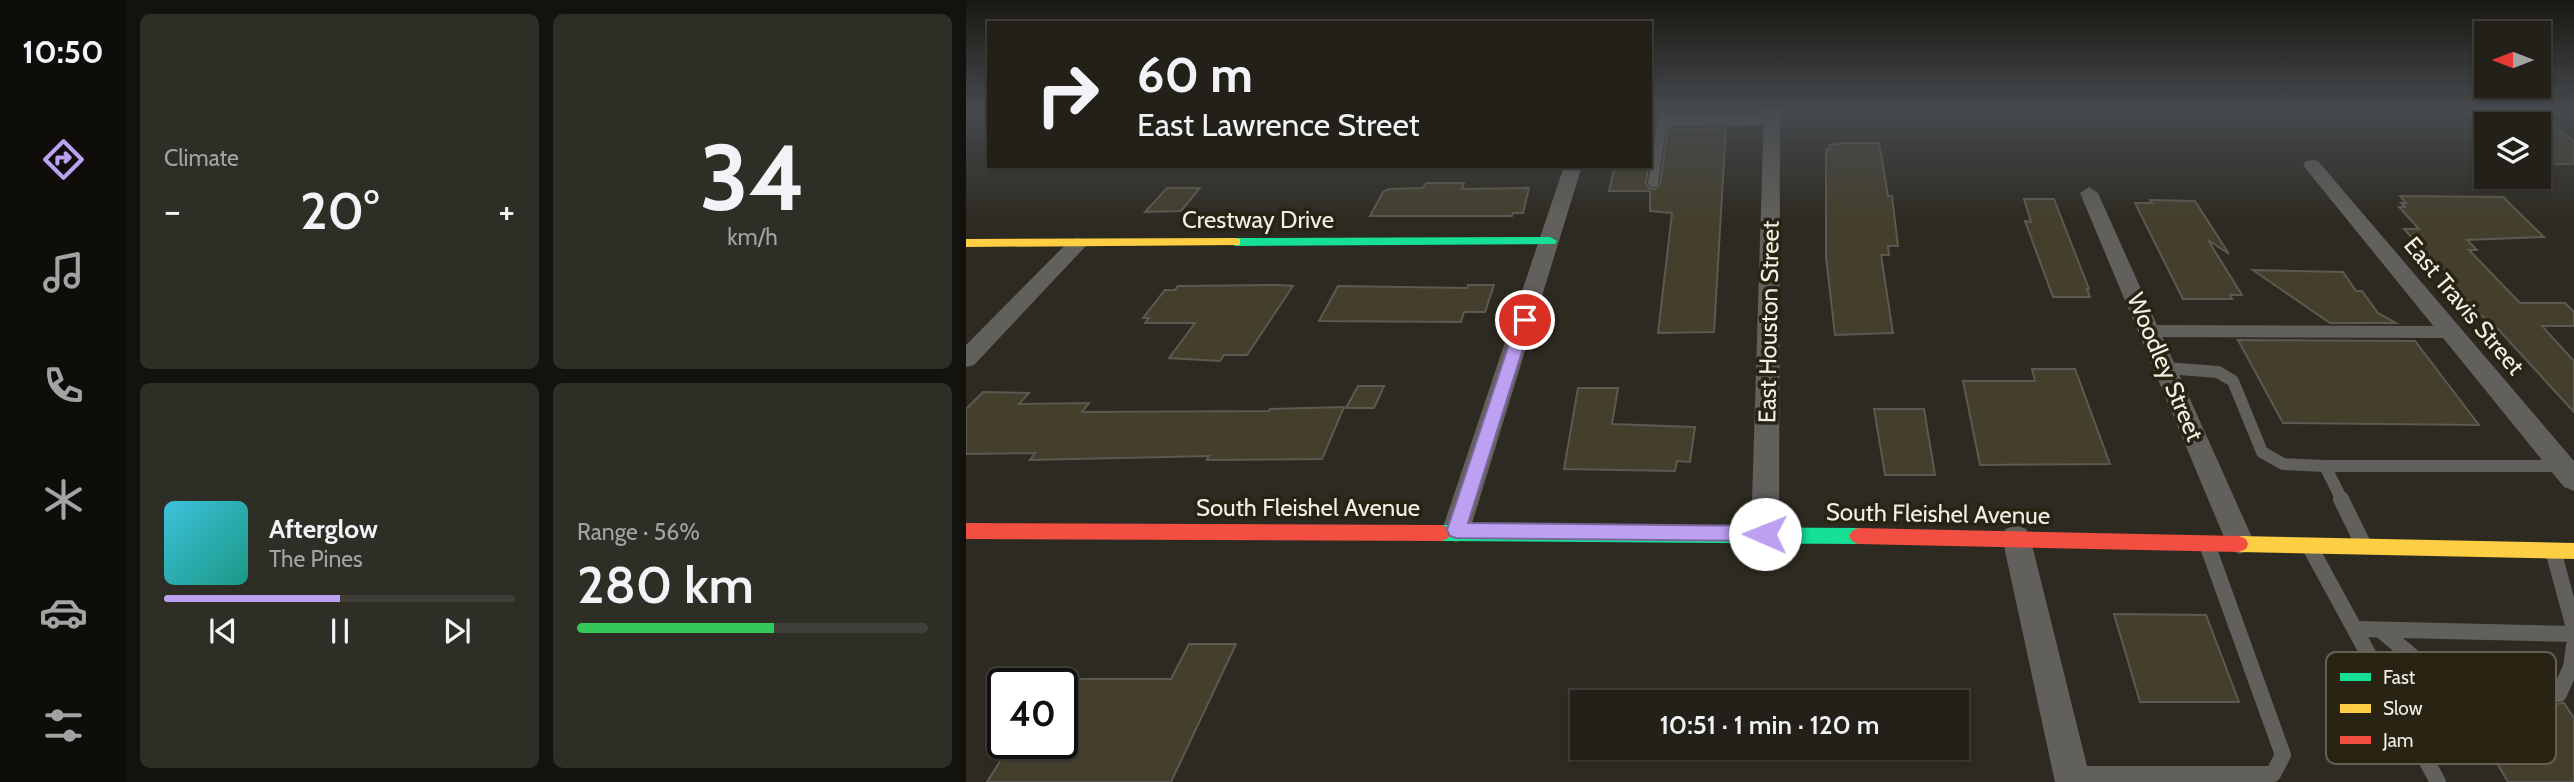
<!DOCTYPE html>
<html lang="en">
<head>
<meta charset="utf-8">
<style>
	body { margin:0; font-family:Cabin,sans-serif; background:#2e2d26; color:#f1f3f6; height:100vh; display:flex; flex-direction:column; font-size:26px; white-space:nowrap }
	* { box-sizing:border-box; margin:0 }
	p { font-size:23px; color:#a2a3a2 }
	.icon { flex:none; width:38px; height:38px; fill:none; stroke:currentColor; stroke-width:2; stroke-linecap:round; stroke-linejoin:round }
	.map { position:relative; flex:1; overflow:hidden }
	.details { display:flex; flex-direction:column; gap:14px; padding:14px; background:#13120e; width:840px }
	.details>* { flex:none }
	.guide { position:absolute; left:21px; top:21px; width:665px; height:147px; border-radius:0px; box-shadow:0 2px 5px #0004,0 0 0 2px #3f3e38; background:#222019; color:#f1f3f6; overflow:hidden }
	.needle { width:46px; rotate:270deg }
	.tools { position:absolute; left:1508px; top:21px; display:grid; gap:14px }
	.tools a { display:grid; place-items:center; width:77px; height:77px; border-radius:0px; background:#222019; box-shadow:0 2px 5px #0004,0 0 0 2px #3f3e38; font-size:35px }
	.speed { position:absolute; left:21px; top:668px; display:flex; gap:14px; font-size:35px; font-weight:700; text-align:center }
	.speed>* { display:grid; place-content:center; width:91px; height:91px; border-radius:50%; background:#222019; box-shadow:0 2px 5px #0004,0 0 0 2px #3f3e38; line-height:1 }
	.speed .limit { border:4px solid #111; border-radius:10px; background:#fff; color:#111 }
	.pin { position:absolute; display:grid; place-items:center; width:60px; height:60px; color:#fff; margin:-30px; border:4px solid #fff; border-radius:50%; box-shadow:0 2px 7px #0007 }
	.me { position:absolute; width:77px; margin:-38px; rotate:271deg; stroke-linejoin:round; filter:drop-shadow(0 0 5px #0008) }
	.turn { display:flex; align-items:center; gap:24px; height:147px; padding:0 35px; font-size:32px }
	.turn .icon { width:91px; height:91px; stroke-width:2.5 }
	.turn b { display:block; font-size:49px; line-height:60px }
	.big { font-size:52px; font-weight:600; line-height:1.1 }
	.details .card { flex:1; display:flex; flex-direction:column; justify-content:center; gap:10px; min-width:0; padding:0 24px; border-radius:10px; background:#2e2d26 }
	.details .dial { align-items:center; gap:0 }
	.dial b { font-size:91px; line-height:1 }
	.song { display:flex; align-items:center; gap:21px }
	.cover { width:84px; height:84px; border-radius:10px; background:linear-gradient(135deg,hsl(190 70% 55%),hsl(170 70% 35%)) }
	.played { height:7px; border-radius:4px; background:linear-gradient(90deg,#bca0f2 50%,#3f3e38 50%) }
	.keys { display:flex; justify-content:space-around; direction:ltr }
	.heat { display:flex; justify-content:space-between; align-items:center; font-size:38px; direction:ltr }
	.charge { height:10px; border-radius:5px; background:linear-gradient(90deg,#34c759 56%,#3f3e38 0) }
	.details .tiles { flex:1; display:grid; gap:14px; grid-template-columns:repeat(2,1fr) }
	.trip { position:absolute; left:604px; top:690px; width:399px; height:70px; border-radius:0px; background:#222019; box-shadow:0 2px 5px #0004,0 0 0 2px #3f3e38; font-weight:600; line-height:70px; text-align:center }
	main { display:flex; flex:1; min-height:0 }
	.tab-bar { display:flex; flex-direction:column; width:126px; justify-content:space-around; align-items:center; background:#0e0d0a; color:#a2a3a2 }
	.tab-bar .icon { width:49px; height:49px }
	.tab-bar .current { color:#bca0f2 }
	.tab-bar b { font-size:32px; color:#f1f3f6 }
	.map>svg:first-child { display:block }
</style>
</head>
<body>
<main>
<nav class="tab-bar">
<b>10:50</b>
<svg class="icon current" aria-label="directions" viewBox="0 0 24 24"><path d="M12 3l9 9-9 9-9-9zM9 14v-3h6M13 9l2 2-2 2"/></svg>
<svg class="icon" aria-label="music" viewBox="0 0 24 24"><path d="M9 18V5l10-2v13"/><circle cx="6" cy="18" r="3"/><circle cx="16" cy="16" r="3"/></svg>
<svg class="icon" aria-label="phone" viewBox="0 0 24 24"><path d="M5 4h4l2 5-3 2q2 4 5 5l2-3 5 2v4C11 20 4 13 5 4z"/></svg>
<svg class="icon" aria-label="climate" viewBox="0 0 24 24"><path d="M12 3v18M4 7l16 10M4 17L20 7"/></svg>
<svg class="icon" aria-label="car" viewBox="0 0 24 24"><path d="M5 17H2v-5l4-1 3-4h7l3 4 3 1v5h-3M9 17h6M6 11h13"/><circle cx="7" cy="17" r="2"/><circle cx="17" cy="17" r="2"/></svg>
<svg class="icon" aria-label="filters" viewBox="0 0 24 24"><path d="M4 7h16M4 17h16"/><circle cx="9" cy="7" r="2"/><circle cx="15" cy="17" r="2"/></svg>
</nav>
<section class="details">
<div class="tiles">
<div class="card"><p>Climate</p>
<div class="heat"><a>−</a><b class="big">20°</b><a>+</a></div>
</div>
<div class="card dial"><b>34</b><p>km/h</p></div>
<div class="card">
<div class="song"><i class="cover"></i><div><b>Afterglow</b><p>The Pines</p></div></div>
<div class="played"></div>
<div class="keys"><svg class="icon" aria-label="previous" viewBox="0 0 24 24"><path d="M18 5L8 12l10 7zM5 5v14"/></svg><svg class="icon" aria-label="pause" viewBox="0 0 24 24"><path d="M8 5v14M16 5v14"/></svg><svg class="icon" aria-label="next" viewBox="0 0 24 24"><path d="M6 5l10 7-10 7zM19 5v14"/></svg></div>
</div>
<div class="card"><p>Range · 56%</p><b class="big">280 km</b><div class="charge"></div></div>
</div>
</section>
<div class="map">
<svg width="1608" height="782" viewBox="0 0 1608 782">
	<rect width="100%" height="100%" fill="#2d2a21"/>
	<g fill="#443f2d" stroke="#5b5951" stroke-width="2">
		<path d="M1573,114l35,28v22h-35z"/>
		<path d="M760,128l-12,204 -56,1 14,-120 -22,-2v-20h-41l6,-25h33l-2,18 3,4 6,1 5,-6 8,-54z"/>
		<path d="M877,143h36l9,53h4l6,50h-10l1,9h-8l12,78 -58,2 -9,-78v-107h3v-5z"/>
		<path d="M460,183h38l-2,6 67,-1 -6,25h-10l-1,3h-142l13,-24 6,-3 34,-1z"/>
		<path d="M201,188h33l-19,23 -36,1z"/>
		<path d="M1434,196l103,1 41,40 -77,3 10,10h-8l51,53h45l9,9v14h-32l32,35v51l-77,-84 -19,-15 -74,-84h15l-20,-22h6l-4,-4h5z"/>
		<path d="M1058,199h30l35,90h-2l3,8h-37l-28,-76 6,1z"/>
		<path d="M1184,200l45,1 34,53 -21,-14 34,55h-12l2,4h-49l-48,-96h17z"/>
		<path d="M1287,270l90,2 13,19h6l16,22 18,10h-66z"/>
		<path d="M502,285h26l-9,27h-21l-3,10 -142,-1 19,-35 129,2z"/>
		<path d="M212,286l100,-1 15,1 -46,69h-23l-4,6 -51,-3 26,-35h-50l4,-5h-6l22,-28h10z"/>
		<path d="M1272,340l177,1 64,84 -196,-2z"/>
		<path d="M1066,369h43l35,95 -130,1 -17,-84h72z"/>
		<path d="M392,386h26l-10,22h-28z"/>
		<path d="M612,388h40l-6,36 83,3 -5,35 -13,-1 -2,10 -111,-2z"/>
		<path d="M17,392l46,1 -10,11 70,-1 -7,9 187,-1 1,-2 74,-2 -22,52 -115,1 2,-4 -179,4 5,-7 -69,1v-45z"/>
		<path d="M908,409h50l11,66h-50z"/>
		<path d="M1148,614l92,1 33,87h-99z"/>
		<path d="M223,644h47l-65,138h-184l24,-38h51v-65h109z"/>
		<path d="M1515,660l56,1 15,23 -3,10 1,6 5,4 9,-1 10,15v64h-66l-21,-36h46l-27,-45 5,-7 -1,-6 -7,-6 -10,-2z"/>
	</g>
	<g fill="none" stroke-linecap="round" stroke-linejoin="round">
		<path stroke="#61605c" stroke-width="10" d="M687,182l9,-60 110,-2"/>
		<g stroke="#61605c" stroke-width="12">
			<path d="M1184,331l301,1"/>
			<path d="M1200,368l52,4 15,9 29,71 21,12 42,2"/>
			<path d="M1376,500l-17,-34h236"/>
		</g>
		<g stroke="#61605c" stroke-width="16">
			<path d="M1375,499l21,43"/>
			<path d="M1345,549l127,233"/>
			<path d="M1588,554l20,74"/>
			<path d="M1391,629l217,5"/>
			<path d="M1416,631l62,52 57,9"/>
			<path d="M1593,694l12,-27 3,-21"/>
			<path d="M1109,774h198l10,-19 -75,-208"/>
		</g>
		<g fill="#61605c" fill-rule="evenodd">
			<path d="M798,110h16l-1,424 -4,8 -10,4 -10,-4 -4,-8z"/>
			<path d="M1346,160l6,1 256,300v30l-10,-4 -258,-318 -3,-4 3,-4z"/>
			<path d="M598,166h18l-112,364 -4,8 -10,4 -10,-4 -4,-8z"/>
			<path d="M1123,187l9,6 156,349 -4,8 -10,4 -10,-4 -4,-8 -146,-349z"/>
			<path d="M111,238l7,2 3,4 -3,4 -110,117 -8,2v-22l104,-105z"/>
			<path d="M1050,525l10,4 4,8 61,245h-36l-53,-245 4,-8z"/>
		</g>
		<g fill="#16e098" fill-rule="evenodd">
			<path d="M584,237l7,4 -2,3 -320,2 -7,-4 7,-4z"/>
			<path d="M476,525l416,3 6,3 3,5 -3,5 -6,3 -416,-3 -6,-3 -3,-5 3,-5z"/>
		</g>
		<g fill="#ffcf43" fill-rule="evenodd">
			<path d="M269,238l5,1v6l-274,2v-8z"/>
			<path d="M1273,536l335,7v16l-335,-7 -7,-3 -2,-5 2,-5z"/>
		</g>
		<g fill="#f24e42" fill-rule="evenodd">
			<path d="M0,523l476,2 6,3 3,5 -3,5 -6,3 -476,-2z"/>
			<path d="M892,528l381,8 7,3 2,5 -2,5 -7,3 -381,-8 -6,-3 -3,-5 3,-5z"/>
		</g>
	</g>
	<linearGradient id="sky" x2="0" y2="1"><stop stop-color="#191712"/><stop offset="0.5" stop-color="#464a4e"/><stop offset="1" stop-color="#464a4e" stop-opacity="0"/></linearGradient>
	<rect width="1608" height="220" fill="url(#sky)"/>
	<path fill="#bca0f2" stroke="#7a689d" stroke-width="2" d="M559,315l7,5 -64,203 297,3 7,2 2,6 -2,5 -7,2 -309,-3 -6,-2 -3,-6 70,-210z"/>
	<g text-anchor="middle" stroke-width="7" stroke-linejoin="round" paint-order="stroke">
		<g font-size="24" fill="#f2efe5" stroke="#282313">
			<text x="292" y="228">Crestway Drive</text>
			<text transform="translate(1498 306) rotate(50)" y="8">East Travis Street</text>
			<text transform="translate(803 322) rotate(-89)" y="8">East Houston Street</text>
			<text transform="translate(1199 367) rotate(67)" y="8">Woodley Street</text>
			<text x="342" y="516">South Fleishel Avenue</text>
			<text transform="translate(972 514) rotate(1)" y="8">South Fleishel Avenue</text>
		</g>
	</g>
	<rect x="1360" y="652" width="230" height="112" rx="10" fill="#282313" stroke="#656052" stroke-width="2"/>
	<rect x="1374" y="673" width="31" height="8" fill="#16e098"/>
	<rect x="1374" y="704" width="31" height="9" fill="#ffcf43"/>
	<rect x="1374" y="736" width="31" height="8" fill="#f24e42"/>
	<g font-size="19" fill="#f2efe5">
		<text x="1417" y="684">Fast</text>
		<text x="1417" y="715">Slow</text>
		<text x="1417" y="747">Jam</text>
	</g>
</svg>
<div class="tools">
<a><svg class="needle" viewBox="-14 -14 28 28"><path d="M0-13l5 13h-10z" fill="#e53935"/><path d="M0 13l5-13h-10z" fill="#a2a3a2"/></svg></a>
<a><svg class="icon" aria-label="layers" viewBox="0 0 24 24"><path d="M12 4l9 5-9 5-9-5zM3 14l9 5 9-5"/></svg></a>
</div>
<div class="speed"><div class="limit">40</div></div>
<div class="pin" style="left:559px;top:320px;background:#d93025"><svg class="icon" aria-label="arrive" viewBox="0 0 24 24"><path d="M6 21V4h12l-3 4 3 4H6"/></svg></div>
<svg class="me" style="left:799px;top:534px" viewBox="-20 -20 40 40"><circle r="19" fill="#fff"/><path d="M0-13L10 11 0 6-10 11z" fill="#bca0f2"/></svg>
<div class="trip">10:51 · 1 min · 120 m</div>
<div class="guide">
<div class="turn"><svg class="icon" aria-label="right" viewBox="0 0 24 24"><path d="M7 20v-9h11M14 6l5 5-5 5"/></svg><div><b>60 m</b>East Lawrence Street</div></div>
</div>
</div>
</main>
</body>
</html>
